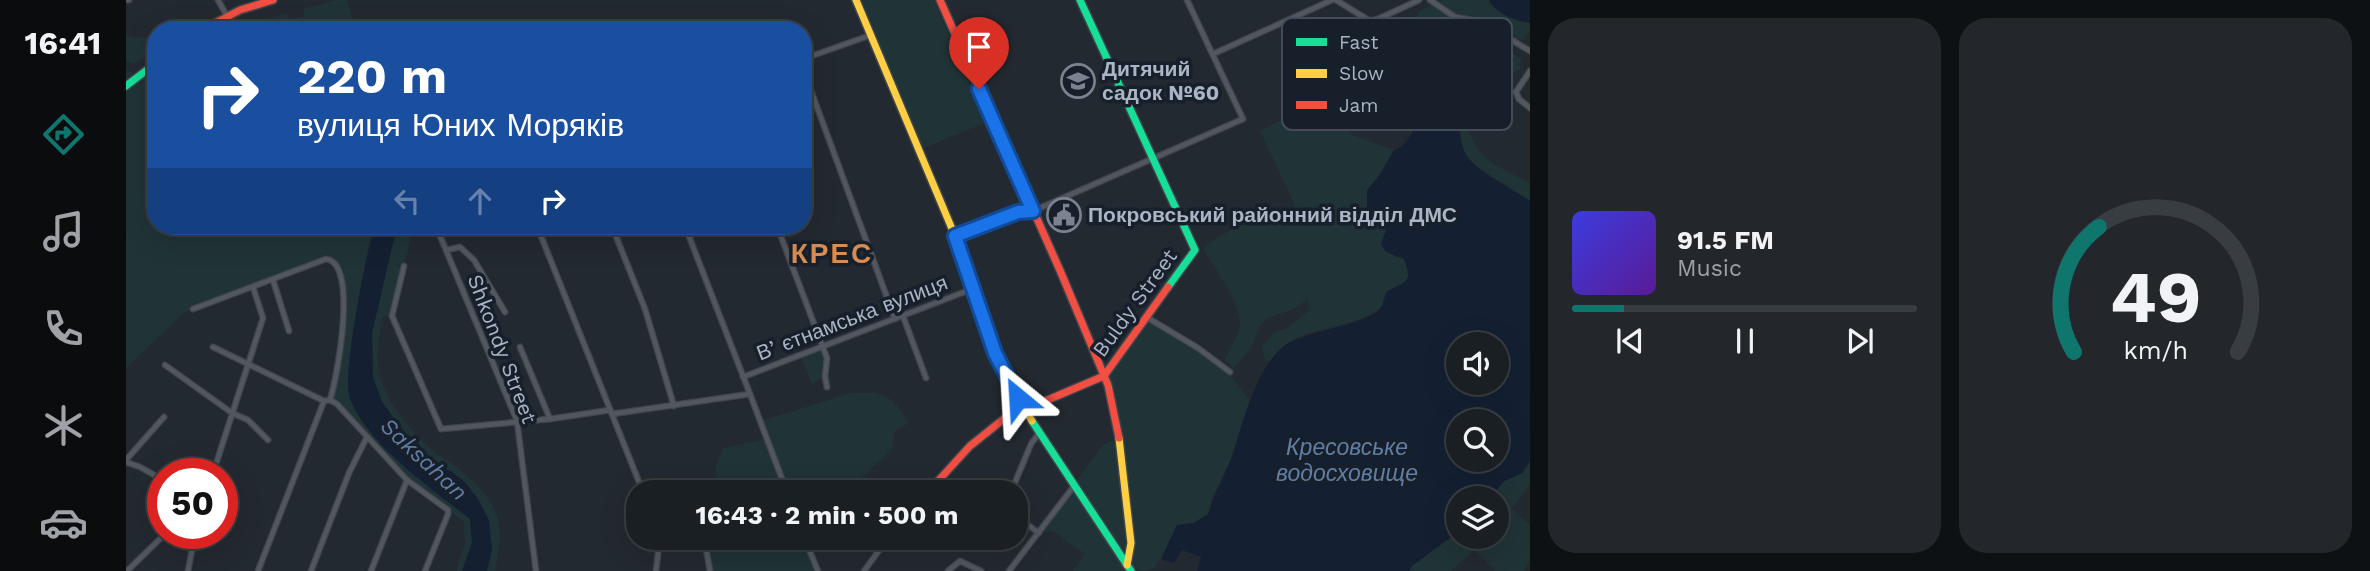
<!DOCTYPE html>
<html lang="en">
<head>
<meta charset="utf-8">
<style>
	body { margin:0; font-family:"Work Sans",sans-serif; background:#23272c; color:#f1f3f6; height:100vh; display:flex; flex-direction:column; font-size:26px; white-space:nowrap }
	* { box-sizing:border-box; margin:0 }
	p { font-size:23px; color:#9fa2a6 }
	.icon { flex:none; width:38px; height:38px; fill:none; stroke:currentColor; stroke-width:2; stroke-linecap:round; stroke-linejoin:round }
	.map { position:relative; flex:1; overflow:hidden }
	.panel { display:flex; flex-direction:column; gap:18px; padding:18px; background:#0e1114; width:840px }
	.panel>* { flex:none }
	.guide { position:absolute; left:21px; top:21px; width:665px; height:214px; border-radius:28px; box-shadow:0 7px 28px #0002,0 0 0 2px #383d41; background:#1a4fa0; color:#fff; overflow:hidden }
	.buttons { position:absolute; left:1320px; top:332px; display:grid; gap:14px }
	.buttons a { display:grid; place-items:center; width:63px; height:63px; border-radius:50%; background:#1a1f24; box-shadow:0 7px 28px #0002,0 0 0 2px #383d41; font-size:35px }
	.speed { position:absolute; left:21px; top:458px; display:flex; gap:14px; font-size:35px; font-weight:700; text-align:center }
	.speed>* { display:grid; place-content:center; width:91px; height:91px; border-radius:50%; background:#1a1f24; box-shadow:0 7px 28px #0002,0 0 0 2px #383d41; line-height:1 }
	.speed .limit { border:10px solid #d22; background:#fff; color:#111 }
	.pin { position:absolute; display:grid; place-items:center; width:60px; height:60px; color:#fff; margin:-72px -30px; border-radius:50% 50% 50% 0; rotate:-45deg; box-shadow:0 0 7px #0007 }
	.pin .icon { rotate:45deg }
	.me { position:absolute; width:77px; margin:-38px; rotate:333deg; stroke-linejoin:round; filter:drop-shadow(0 0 5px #0008) }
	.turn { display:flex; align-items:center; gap:24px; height:147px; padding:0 35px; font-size:32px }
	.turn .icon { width:91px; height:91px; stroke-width:2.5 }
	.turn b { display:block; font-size:49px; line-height:60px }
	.lanes { display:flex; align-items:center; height:66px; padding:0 35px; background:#0003; justify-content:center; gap:35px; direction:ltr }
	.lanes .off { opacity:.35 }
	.panel .widget { flex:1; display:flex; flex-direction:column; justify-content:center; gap:10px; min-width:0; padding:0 24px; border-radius:28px; background:#23272c }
	.panel .dial { align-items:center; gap:0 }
	.dial svg { height:182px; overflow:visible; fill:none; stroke:#383d41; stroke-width:7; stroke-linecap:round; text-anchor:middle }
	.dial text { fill:#f1f3f6; stroke:none }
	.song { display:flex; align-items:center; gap:21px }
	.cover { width:84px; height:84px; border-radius:10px; background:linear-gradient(135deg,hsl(240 70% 55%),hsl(270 70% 35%)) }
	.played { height:7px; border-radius:4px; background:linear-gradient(90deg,#0f766e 15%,#383d41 15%) }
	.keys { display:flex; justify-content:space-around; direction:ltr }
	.panel .tiles { flex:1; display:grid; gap:18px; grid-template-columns:repeat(2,1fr) }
	.trip { position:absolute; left:500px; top:480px; width:402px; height:70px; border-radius:28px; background:#1a1f24; box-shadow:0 7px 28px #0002,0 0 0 2px #383d41; font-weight:700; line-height:70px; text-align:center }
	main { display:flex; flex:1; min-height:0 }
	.menu { display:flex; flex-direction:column; width:126px; justify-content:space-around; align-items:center; background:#0a0c0e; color:#9fa2a6 }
	.menu .icon { width:49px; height:49px }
	.menu .selected { color:#0f766e }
	.menu b { font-size:32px; color:#f1f3f6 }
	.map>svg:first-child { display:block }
</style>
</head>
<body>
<main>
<nav class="menu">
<b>16:41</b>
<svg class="icon selected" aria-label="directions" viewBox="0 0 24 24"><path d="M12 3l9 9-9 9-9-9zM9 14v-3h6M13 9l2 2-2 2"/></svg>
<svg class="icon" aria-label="music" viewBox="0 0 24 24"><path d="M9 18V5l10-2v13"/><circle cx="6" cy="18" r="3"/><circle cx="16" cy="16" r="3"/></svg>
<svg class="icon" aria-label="phone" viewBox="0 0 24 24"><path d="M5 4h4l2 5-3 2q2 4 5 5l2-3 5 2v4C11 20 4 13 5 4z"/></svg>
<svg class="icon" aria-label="climate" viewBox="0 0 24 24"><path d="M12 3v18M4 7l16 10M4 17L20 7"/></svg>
<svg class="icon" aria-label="car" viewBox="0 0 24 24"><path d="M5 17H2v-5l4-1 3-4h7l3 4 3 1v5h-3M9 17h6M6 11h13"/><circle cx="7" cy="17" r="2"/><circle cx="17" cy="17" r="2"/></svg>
</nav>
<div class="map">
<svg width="1404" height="571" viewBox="0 0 1404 571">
	<rect width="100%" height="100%" fill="#232930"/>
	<g fill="#203336">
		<path d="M211,0h10l9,30h-125l56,-17 2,6 15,-3 -1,-7z"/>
		<path d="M730,0h78l53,122 -68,28z"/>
		<path d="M1316,0h47v3l30,18 11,2v8l-7,8h-8l-1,-5h-8l-7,10 22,15 -1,10 -27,20 -31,11c11,58 18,57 68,83v18c-11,-7 -22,-15 -34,-22 -26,-17 -37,-23 -37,-58l-37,-7 -14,25 9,-42 -11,-33 12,-37v-15z"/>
		<path d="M0,35l6,3 24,-2v14l-22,14 -8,-3z"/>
		<path d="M0,70l30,10v146h219l-7,23 -15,87 27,108 90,75 2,24 -10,28h-6l9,-28 -1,-22c-51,-29 -88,-75 -127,-117l-7,-4 4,-14c3,-23 17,-107 2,-123 -3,-4 -5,-3 -10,-4l-134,50 -9,5 -57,54z"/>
		<path d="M1175,110l26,2 20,-2 6,13 -3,11 44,16 -15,26 -11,14 8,24 12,13 5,29 11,3 5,18 -6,9c-12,2 -19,8 -21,20 -28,24 -67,18 -97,39 -6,4 -11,12 -15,17l-5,-2 -3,-14 12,-13 15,-6 20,-17 -1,-11 -14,10 -26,9 -7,6 -10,24 -18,21 -8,-9c3,-10 11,-20 14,-30 7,-22 -25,-62 -36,-81l9,-8 25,-15 14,-5 10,3 10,-4 5,-7 20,-5 -36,-77z"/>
		<path d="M271,226h15l1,3 -21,87 -10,1c-2,19 -7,41 -2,59 7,27 31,55 52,74 5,5 12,8 18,12 16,12 39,31 46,51 7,18 3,39 -1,58h-8l5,-22 -49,-80 -7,-3 -43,-47 -11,-17 -9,-25 -1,-44z"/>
		<path d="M1022,318c40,24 78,44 102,84l-19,57 -18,37 -5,18 -14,9h-9l-15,16 -9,20 -6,6 2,2 -13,4 -16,-5 3,5h-58l12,-17 -32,-23 -14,2 63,-87 10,-5 9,3 -17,-68z"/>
		<path d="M697,346l4,12 -2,19 -13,7 -12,-29z"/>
		<path d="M725,393c35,-1 40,2 58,30l-14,8 -3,18 -45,43h-130l-1,-26 7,-18 44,-9 -6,-18z"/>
		<path d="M1404,461v23l-18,25 18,16v35l-6,11h-28l-22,-21 -23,21h-42l4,-6 45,-33v5h38v-38h-7l15,-18 18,-8z"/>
		<path d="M578,537h100l14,34h-108z"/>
	</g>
	<g fill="#142032" fill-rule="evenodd">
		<path d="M1363,0h41v23c-14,-2 -36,-10 -41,-23z"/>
		<path d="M1311,101c30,4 18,30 28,52 7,16 49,37 65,48v260l-8,12 -18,8 -15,18h-31v33l-45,33 -4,6h-212l4,-14 -19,-7 -8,13 -13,-4 16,-34 17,-2 14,-9c6,-20 16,-37 23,-55 12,-35 23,-88 52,-112 23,-19 87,-20 99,-41 2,-4 2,-10 5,-15 18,-9 27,-8 17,-32l-18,-7 -5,-8 6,-17 -20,-20v-17l12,-14 15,-26 8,-4 6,-7 14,-26zM1332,345h38v38h-38zM1332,422h38v38h-38z"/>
		<path d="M249,226h22l-25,107 1,44 9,25 25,34 12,9 17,21 15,5 14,11 13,17 11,21 3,29 -5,22h-25l10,-28 -2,-24c-38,-30 -102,-74 -120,-120 -9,-22 16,-146 25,-173z"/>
	</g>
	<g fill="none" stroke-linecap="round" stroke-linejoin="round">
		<g stroke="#40454d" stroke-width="7">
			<g id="street">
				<path d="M0,0h3"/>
				<path d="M92,0l9,16"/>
				<path d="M1210,0l34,21 8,-2 41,-19"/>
				<path d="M1304,0l25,17 27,5 48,29"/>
				<path d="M1087,54l119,-54"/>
				<path d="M677,59l68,-24"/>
				<path d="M677,69l92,250"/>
				<path d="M1404,71l-14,21 3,7 11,9"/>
				<path d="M310,226l81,195 19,150"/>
				<path d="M411,226l106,266"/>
				<path d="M486,226l33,83 29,97"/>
				<path d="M651,226l50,132 -2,19 2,10"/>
				<path d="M829,236l63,-24 15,-1 210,-92 -56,-119"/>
				<path d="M320,250l14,-3 14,13 31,52"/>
				<path d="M278,266l-12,50 49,113 109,-10 60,-9"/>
				<path d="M147,280l16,51"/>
				<path d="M67,309l133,-50c33,4 11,119 4,141l7,4 70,76 41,30v4l-23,57"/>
				<path d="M777,316l23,62"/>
				<path d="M1022,318l50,30 32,24"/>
				<path d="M87,347l111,54 6,-1"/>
				<path d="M394,347l30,72"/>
				<path d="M39,365l67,48 16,7 20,20"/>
				<path d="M617,377l229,-88"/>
				<path d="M624,394l37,98"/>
				<path d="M486,414l138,-20 -65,-168"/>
				<path d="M0,460l38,-43"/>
				<path d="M0,462l14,5 23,13"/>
				<path d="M85,474l6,-13 46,-143 -10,-31"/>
				<path d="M885,492l20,-48 8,-11"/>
				<path d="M891,517l22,16"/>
				<path d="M578,537l6,34"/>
				<path d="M678,537l14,34"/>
				<path d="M1,571l38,-37"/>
				<path d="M62,571l7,-37"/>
				<path d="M132,571l66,-170"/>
				<path d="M185,571l38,-98 18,-36"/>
				<path d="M245,571l36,-91"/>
				<path d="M530,571l4,-34"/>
				<path d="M738,571l25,-34"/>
				<path d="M822,571l12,-10 21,10"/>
				<path d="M883,571l65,-85"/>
			</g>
		</g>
		<g stroke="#40454d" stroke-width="10">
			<g id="fast">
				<path d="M954,0l115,250 -27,37"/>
				<path d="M0,86l30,-23"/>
				<path d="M906,421l99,150"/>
			</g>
		</g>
		<g stroke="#40454d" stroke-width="10">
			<g id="slow">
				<path d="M730,0l99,236 32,96 21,49 24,40"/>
				<path d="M993,438l12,105 -4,22"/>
			</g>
		</g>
		<g stroke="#40454d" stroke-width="10">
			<g id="jam">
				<path d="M814,0l122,275 46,110 11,53"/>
				<path d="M76,30l38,-20 33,-10"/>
				<path d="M802,492l42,-46 35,-28 99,-42 64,-89"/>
			</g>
		</g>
		<use href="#street" stroke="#52575f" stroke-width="4.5"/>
		<use href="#fast" stroke="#16e098" stroke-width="7"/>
		<use href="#slow" stroke="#ffcf43" stroke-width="7"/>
		<use href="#jam" stroke="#f24e42" stroke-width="7"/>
	</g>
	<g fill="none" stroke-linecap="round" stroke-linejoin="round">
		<g stroke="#114b97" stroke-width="18">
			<path id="route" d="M853,89l54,122 -15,1 -63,24 40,117 23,45"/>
		</g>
		<use href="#route" stroke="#1a73e8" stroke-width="12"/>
	</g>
	<defs>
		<g id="school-ring" transform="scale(1.75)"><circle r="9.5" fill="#171f2a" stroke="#7b8390" stroke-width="1.5"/><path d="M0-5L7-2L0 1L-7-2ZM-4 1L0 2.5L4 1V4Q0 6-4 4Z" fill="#7b8390"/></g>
		<g id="civic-ring" transform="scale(1.75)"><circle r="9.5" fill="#171f2a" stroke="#7b8390" stroke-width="1.5"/><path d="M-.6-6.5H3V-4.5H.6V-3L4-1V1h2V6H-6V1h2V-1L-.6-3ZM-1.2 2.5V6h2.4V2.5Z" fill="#7b8390"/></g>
	</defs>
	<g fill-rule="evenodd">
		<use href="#school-ring" x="952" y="81"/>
		<use href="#civic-ring" x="938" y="215"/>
	</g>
	<g text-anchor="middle" stroke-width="7" stroke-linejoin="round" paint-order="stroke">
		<g font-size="21" font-weight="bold" fill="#aab4c4" stroke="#171f2a" text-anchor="start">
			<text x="976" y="76">Дитячий<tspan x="976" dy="24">садок №60</tspan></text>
			<text x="962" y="222">Покровський районний відділ ДМС</text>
		</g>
		<g font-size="21" fill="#aab4c4" stroke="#171f2a">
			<text transform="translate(1009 303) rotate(-54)" y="7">Buldy Street</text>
			<text transform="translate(726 318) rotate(-21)" y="7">Вʼєтнамська вулиця</text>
			<text transform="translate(376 349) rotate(69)" y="7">Shkondy Street</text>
		</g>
		<g font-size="23" font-style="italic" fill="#617ea5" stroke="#171f2a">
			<text x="1221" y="455">Кресовське<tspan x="1221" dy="26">водосховище</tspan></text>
			<text transform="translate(298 459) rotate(43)" y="8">Saksahan</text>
		</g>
		<g font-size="28" font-weight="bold" letter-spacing="2" fill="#d78c52" stroke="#171f2a">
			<text x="706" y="263">КРЕС</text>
		</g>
	</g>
	<rect x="1156" y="18" width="230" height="112" rx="10" fill="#171f2a" stroke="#434c58" stroke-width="2"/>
	<rect x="1170" y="38" width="31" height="8" fill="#16e098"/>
	<rect x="1170" y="69" width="31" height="9" fill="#ffcf43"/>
	<rect x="1170" y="101" width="31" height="8" fill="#f24e42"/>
	<g font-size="19" fill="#aab4c4">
		<text x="1213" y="49">Fast</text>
		<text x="1213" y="80">Slow</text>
		<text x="1213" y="112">Jam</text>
	</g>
</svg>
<div class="buttons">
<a><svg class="icon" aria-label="sound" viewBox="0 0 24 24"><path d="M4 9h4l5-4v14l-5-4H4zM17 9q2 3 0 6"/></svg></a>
<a><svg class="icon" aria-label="search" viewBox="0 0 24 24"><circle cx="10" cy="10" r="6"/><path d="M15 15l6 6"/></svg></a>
<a><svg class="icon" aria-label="layers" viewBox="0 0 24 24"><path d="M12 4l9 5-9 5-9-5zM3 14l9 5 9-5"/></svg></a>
</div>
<div class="speed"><div class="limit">50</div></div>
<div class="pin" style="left:853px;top:89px;background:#d93025"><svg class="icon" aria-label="arrive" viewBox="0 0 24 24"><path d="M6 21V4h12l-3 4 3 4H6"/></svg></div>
<svg class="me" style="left:892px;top:398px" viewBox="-20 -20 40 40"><path d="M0-17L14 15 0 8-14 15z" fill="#1a73e8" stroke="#fff" stroke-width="4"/></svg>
<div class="trip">16:43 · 2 min · 500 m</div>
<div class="guide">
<div class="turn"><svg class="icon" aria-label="right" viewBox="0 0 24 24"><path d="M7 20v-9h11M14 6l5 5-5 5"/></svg><div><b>220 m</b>вулиця Юних Моряків</div></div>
<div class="lanes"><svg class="icon off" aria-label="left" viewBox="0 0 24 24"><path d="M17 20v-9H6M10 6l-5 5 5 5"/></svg><svg class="icon off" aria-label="ahead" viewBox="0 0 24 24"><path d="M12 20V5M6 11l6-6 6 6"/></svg><svg class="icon" aria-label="right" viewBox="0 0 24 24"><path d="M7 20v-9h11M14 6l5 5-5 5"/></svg></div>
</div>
</div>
<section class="panel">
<div class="tiles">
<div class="widget">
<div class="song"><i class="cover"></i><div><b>91.5 FM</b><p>Music</p></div></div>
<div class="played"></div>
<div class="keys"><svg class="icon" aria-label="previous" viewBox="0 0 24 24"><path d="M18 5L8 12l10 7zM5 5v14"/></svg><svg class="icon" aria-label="pause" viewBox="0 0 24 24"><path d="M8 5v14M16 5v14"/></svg><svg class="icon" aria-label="next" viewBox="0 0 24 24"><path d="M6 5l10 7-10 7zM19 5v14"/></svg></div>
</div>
<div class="widget dial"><svg viewBox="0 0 100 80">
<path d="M14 69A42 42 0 1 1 86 69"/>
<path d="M14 69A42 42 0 0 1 25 14" stroke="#0f766e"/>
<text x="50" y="56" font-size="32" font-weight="700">49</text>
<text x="50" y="72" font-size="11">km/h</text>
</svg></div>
</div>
</section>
</main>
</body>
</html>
